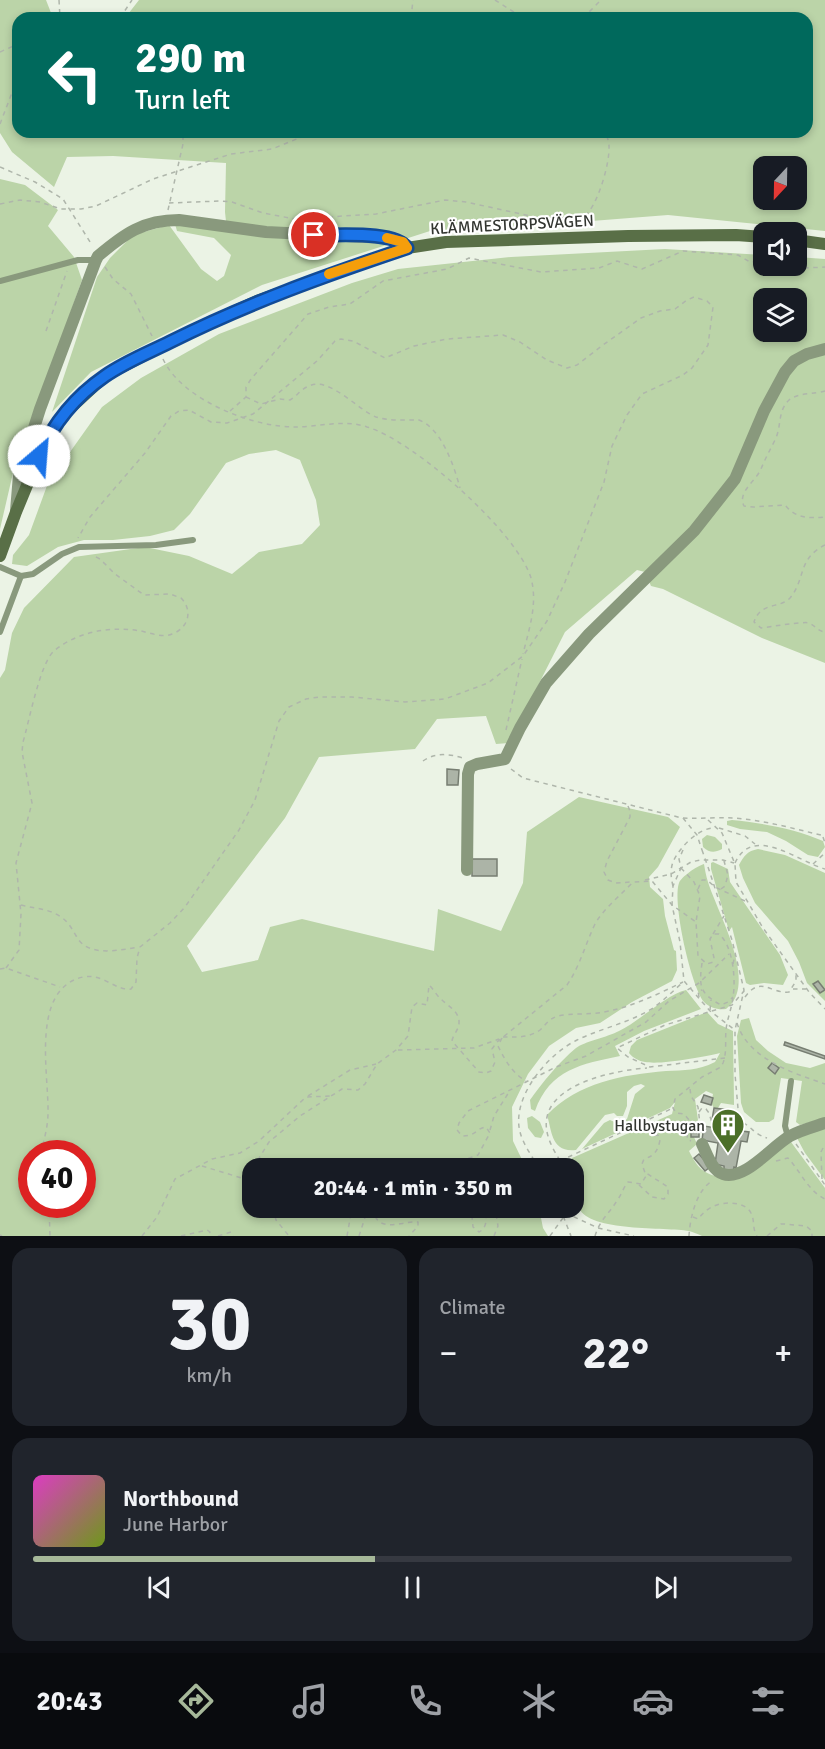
<!DOCTYPE html>
<html lang="en">
<head>
<meta charset="utf-8">
<style>
	body { margin:0; font-family:Signika,sans-serif; background:#20242c; color:#f1f3f6; height:100vh; display:flex; flex-direction:column; font-size:22px; white-space:nowrap }
	* { box-sizing:border-box; margin:0 }
	p { font-size:20px; color:#9ea1a6 }
	.icon { flex:none; width:33px; height:33px; fill:none; stroke:currentColor; stroke-width:2; stroke-linecap:round; stroke-linejoin:round }
	.map { position:relative; height:1236px; overflow:hidden }
	.drawer { display:flex; flex-direction:column; gap:12px; padding:12px; background:#0d0f14; flex:1 }
	.drawer>* { flex:none }
	.guide { position:absolute; left:12px; top:12px; width:801px; height:126px; border-radius:18px; box-shadow:0 3px 9px #0003; background:#00695c; color:#fff; overflow:hidden }
	.needle { width:39px; rotate:202deg }
	.buttons { position:absolute; left:753px; top:156px; display:grid; gap:12px }
	.buttons a { display:grid; place-items:center; width:54px; height:54px; border-radius:12px; background:#171b24; box-shadow:0 3px 9px #0003; font-size:30px }
	.speed { position:absolute; left:18px; top:1140px; display:flex; gap:12px; font-size:30px; font-weight:700; text-align:center }
	.speed>* { display:grid; place-content:center; width:78px; height:78px; border-radius:50%; background:#171b24; box-shadow:0 3px 9px #0003; line-height:1 }
	.speed .limit { border:9px solid #d22; background:#fff; color:#111 }
	.pin { position:absolute; display:grid; place-items:center; width:51px; height:51px; color:#fff; margin:-26px; border:3px solid #fff; border-radius:50%; box-shadow:0 2px 6px #0007 }
	.me { position:absolute; width:66px; margin:-33px; rotate:27deg; stroke-linejoin:round; filter:drop-shadow(0 0 4px #0008) }
	.turn { display:flex; align-items:center; gap:21px; height:126px; padding:0 24px; font-size:27px }
	.turn .icon { width:78px; height:78px; stroke-width:2.5 }
	.turn b { display:block; font-size:42px; line-height:51px }
	.big { font-size:45px; font-weight:700; line-height:1.1 }
	.drawer .card { flex:1; display:flex; flex-direction:column; justify-content:center; gap:9px; min-width:0; padding:0 21px; border-radius:18px; background:#20242c }
	.drawer .dial { align-items:center; gap:0 }
	.dial b { font-size:78px; line-height:1 }
	.song { display:flex; align-items:center; gap:18px }
	.cover { width:72px; height:72px; border-radius:9px; background:linear-gradient(135deg,hsl(310 70% 55%),hsl(80 70% 35%)) }
	.played { height:6px; border-radius:3px; background:linear-gradient(90deg,#a6b899 45%,#363941 45%) }
	.keys { display:flex; justify-content:space-around; direction:ltr }
	.heat { display:flex; justify-content:space-between; align-items:center; font-size:33px; direction:ltr }
	.drawer .tiles { flex:1; display:grid; gap:12px; grid-template-columns:1fr 1fr }
	.card:last-child { grid-column:span 2 }
	.trip { position:absolute; left:242px; top:1158px; width:342px; height:60px; border-radius:18px; background:#171b24; box-shadow:0 3px 9px #0003; font-weight:700; line-height:60px; text-align:center }
	.tabs { display:flex; height:96px; justify-content:space-around; align-items:center; background:#090b0e; color:#9ea1a6 }
	.tabs .icon { width:42px; height:42px }
	.tabs .selected { color:#a6b899 }
	.tabs b { font-size:27px; color:#f1f3f6 }
	.map>svg:first-child { display:block }
</style>
</head>
<body>
<div class="map">
<svg width="825" height="1236" viewBox="0 0 825 1236">
	<rect width="100%" height="100%" fill="#ebf3e5"/>
	<g fill="#bbd4a8" fill-rule="evenodd">
		<path d="M0,0h46l7,18h-35v114h789v-114h-682l14,-18h686v231l-157,-16 -153,12 -85,4 -168,54 -171,87 -39,40 45,-135 13,-19 23,-23 36,-10 32,44 16,12 7,-5 7,-21 -17,-17 -37,-7 -2,-7 52,7 -2,-19 1,-49 -113,-7 -46,1 -13,30 -42,-35 -12,-19zM764,166h32v34h-32z"/>
		<path d="M0,179l25,6 33,25 -10,16 26,31 8,23 -69,193 -13,56z"/>
		<path d="M665,249l98,6 1,11h32l1,-9 28,2v404l-63,-25 -99,-49 -12,-3 -6,-14 -8,-2 -72,62 -56,111 -13,1 -10,-28 -49,3 -22,30 -96,8 -34,61 -98,128 15,26 56,-12 12,-33 32,-8 132,32 4,-42 63,22 22,-48 4,-51 52,-35 89,20 12,10 -22,40 -9,10 1,10 13,12 2,17 9,34 2,1 1,19 -5,11 -40,21 -32,21 -24,5 -27,18 -21,28 -16,33 1,34 13,27h-274v40h287l4,20 5,8h-548v-558l5,-8 7,-37 12,-25 50,-51 71,-10 44,9 43,18 27,-22 43,-8 18,-19 -4,-25 -16,-40 -24,-10 -27,4 -23,9 -36,51 -16,16 -24,6 -37,4h-29l-26,7 -31,19 -15,-2 1,-9 16,-20 19,-52 54,-76 39,-29 78,-44 133,-51 46,-14 113,-12zM764,298h32v34h-32zM32,1154h50v50h-50z"/>
		<path d="M732,820c30,3 64,9 91,21l2,6 -7,10 -10,-2 -22,-14 -19,-9 -27,-3 -13,-4v-4z"/>
		<path d="M707,835l8,2 7,7v5c-8,4 -12,4 -19,-2l-1,-8z"/>
		<path d="M758,849l27,6 40,18v128l-18,-18 -8,-21 -11,-21 -33,-38 -12,-25 -4,-13c5,-9 8,-14 19,-16z"/>
		<path d="M713,862l15,7 2,13 50,73 8,20 -5,10 -19,-2 -14,2 -4,-2 -14,-56 -3,4 -18,-62v-6z"/>
		<path d="M704,864c1,6 2,12 4,18 9,30 52,103 18,127 -8,1 -16,-1 -22,-7 -13,-16 -32,-100 -25,-119 2,-6 18,-17 25,-19z"/>
		<path d="M686,990l15,19 -57,22 -29,15 5,10c-38,8 -70,13 -85,55l-4,-2 -1,-9c12,-17 29,-38 46,-52 7,-6 32,-11 43,-17 21,-10 48,-37 67,-41z"/>
		<path d="M707,1012l11,12 15,7 1,72v2l-13,-2 -3,5h-4l-3,-5 2,-9 -7,-3 -11,8 4,28h-8v10h3l3,7 -8,7c9,18 14,22 33,27l69,-36 34,46v48h-123c-4,-2 -9,-4 -13,-5 -23,-4 -100,1 -110,-23 -6,-15 -6,-34 -7,-50l100,-44 3,-12 -5,6 -88,41 22,-26 6,-3 9,4 8,-5 8,-25 10,-8 -4,-2 -7,2 -7,6v14l-4,10h-6l-3,-3 -9,2 -29,35c-25,3 -24,-19 -29,-35 32,-33 75,-40 119,-44 19,-1 31,0 49,-9l5,-9c-17,4 -59,12 -75,9 -6,-1 -12,-4 -16,-9l2,-7 6,-6z"/>
		<path d="M749,1018l7,22 12,11 18,12 24,5 15,-5v55l-25,7 -4,-3 6,-41 -21,-3 -7,41 -5,3h-13l-12,-10 -3,-9 -4,-67 4,-16z"/>
		<path d="M532,1116l8,6 4,10 -3,6 -6,-1 -7,-9 -1,-10z"/>
		<path d="M825,1127v53l-20,-27 -8,-15z"/>
	</g>
	<g fill="#acb4a7" stroke="#777e72" stroke-width="1.5">
		<path d="M447,769l12,1 -1,15h-11z"/>
		<rect x="472" y="859" width="25" height="17"/>
		<path d="M818,981l7,9 -5,3 -7,-9z"/>
		<path d="M785,1042l40,14v3l-41,-14z"/>
		<path d="M772,1063l7,5 -4,6 -7,-6z"/>
		<path d="M704,1095l9,3 -2,7 -10,-3z"/>
		<path d="M714,1108l15,2 -3,13 -14,-3z"/>
		<path d="M730,1122l13,2 -1,7 7,1 -2,10 -6,-1 -5,27 -2,-1 -1,5 -9,-2v-4l-9,-2 3,-21 -16,-3 2,-14 25,4z"/>
		<rect x="691" y="1127" width="8" height="10"/>
		<path d="M699,1154l11,13 -5,4 -11,-13z"/>
	</g>
	<g fill="none" stroke-linecap="round" stroke-linejoin="round">
		<g stroke="#afb6ab" stroke-width="1.5" stroke-dasharray="4.5 4.5" stroke-linecap="butt">
			<path d="M59,0l1,18"/>
			<path d="M495,0l28,18"/>
			<path d="M120,18l12,-18"/>
			<path d="M411,18l2,-18"/>
			<path d="M564,18l22,-3 15,-15"/>
			<path d="M0,52l18,-8"/>
			<path d="M0,124l18,-47"/>
			<path d="M0,167l35,15 28,17 29,46"/>
			<path d="M169,203l51,-2 12,1 31,11 32,6 81,-5 69,-14 21,2 69,15 48,1c14,-10 27,-54 26,-72 0,-4 -2,-10 -4,-14"/>
			<path d="M0,204l20,-4 20,2 21,7h20l15,-3 57,-27 78,-25 41,-5 42,-17"/>
			<path d="M168,210l15,-66v-12"/>
			<path d="M796,264l10,4 19,-1"/>
			<path d="M105,267l8,12 18,15 21,42"/>
			<path d="M46,331l21,-60"/>
			<path d="M163,359c19,41 89,68 132,68 23,0 49,-8 72,0 46,13 150,105 164,151 7,26 -2,51 -8,76"/>
			<path d="M825,391c-10,3 -28,2 -36,9 -12,12 -7,26 -14,40 -5,10 -10,19 -14,29 -5,12 -24,23 -17,37l9,1 32,-2c11,14 24,13 40,12"/>
			<path d="M246,397l15,7 19,-5 10,1c7,-4 11,-11 19,-14 20,-10 49,24 67,31 12,4 30,3 43,3 23,9 35,46 41,68"/>
			<path d="M230,411l16,-14v-10l5,-8 57,-65 21,-7 21,-3 33,-23 64,-12 22,-11 72,14 58,-4 18,-7 25,8 41,-18 55,4 12,7 14,-1"/>
			<path d="M825,545c-28,14 -19,34 -35,53 -10,11 -29,3 -36,24l7,6c7,-1 45,-7 48,-5 7,3 8,8 16,9"/>
			<path d="M506,730l16,-71"/>
			<path d="M423,761c13,-9 26,-7 40,-3"/>
			<path d="M511,769l12,9 159,40c17,1 35,-1 51,0 31,2 62,11 92,18"/>
			<path d="M628,806l2,5v6l-23,44 -3,11 4,8 8,3 15,-1"/>
			<path d="M683,818l14,17 5,15"/>
			<path d="M708,820l14,13 13,31 1,18 27,46 46,64 16,17"/>
			<path d="M719,828l26,8 10,8"/>
			<path d="M823,837l2,6"/>
			<path d="M683,850l-4,9 2,9 -8,18 -1,19 24,17"/>
			<path d="M735,863c18,-39 62,-2 90,6"/>
			<path d="M813,864l12,-11"/>
			<path d="M708,867l24,73 12,50 -9,40v44l4,46"/>
			<path d="M681,868l13,14 6,14 -4,26 2,34 9,8 6,-2 1,-4 -4,-19 3,-5h6c14,12 17,45 14,63 -1,11 -6,22 -7,33 -1,10 1,23 -3,33l-2,4 -19,10 -27,22 -2,9 3,5 8,1 5,6 -2,19 4,2"/>
			<path d="M645,880l26,-6 20,-12 9,-2h23l11,3"/>
			<path d="M673,886c-2,-8 -3,-16 0,-24 6,-14 25,-34 41,-34"/>
			<path d="M698,889l4,-9h5l8,7 32,15"/>
			<path d="M721,889l4,-3 3,-11 -4,-14"/>
			<path d="M21,905c14,4 27,3 40,12 8,5 12,14 17,22 12,18 42,11 61,8"/>
			<path d="M713,934l11,-18"/>
			<path d="M702,963c-3,23 -3,30 19,42l7,-3 5,-5"/>
			<path d="M733,964l2,-9"/>
			<path d="M6,968l13,-18 2,-36 -5,-51 16,-60 -10,-51 1,-10c6,-20 17,-79 31,-91 24,-20 57,-25 87,-20 9,2 22,7 31,3 17,-6 21,-24 9,-36l-11,-4 -26,1 -29,-21 -15,-15 -8,-4"/>
			<path d="M0,969l6,-1 54,19"/>
			<path d="M793,989h13"/>
			<path d="M699,997l-1,-6 4,-1"/>
			<path d="M745,997c16,-22 25,-3 44,-5l7,-11v-7"/>
			<path d="M710,1010l1,-10"/>
			<path d="M737,1023c11,36 56,50 88,61"/>
			<path d="M503,1037c13,0 26,1 37,-7 6,-5 8,-11 18,-14 12,-3 31,-1 46,-4 28,-5 54,-18 79,-30"/>
			<path d="M502,1038l-4,8c7,14 14,27 28,35"/>
			<path d="M398,1050l76,-2 25,-9"/>
			<path d="M725,1058l-75,9 -22,-10 -11,-9 48,-23 67,-20 12,-14"/>
			<path d="M690,1089l1,7 7,11 3,26"/>
			<path d="M308,1096l42,-26 26,-6"/>
			<path d="M699,1112l3,-4 4,1 3,4 3,10 15,4 2,-8c23,3 21,14 38,19"/>
			<path d="M490,1130l4,-14 15,-24"/>
			<path d="M796,1144l29,41"/>
			<path d="M41,1154c3,-14 7,-28 7,-41 1,-39 -18,-124 35,-136 20,-4 32,14 48,12l5,-7 1,-24 3,-11 30,-24 15,-16 54,-77 16,-30 24,-79 10,-14 17,-8 13,-2h33l53,5 40,-3 43,-16 35,-27 24,-35 18,-39 39,-100 8,-36 15,-31 15,-21 41,-19 9,-7 16,-23 5,-38 -6,-6 -13,-4 -7,3 -12,9 -15,2 -19,7 -38,27 -26,20 -10,3 -20,-8 -27,-18 -17,-7 -56,4 -33,7 -29,12 -32,-17 -12,-2 -6,2 -18,20 -64,53 -26,9 -16,-1 -22,-12 -10,1 -8,5 -26,37 -55,64 -12,21"/>
			<path d="M560,1161l113,-53"/>
			<path d="M776,1161l12,-3c13,14 20,33 37,41"/>
			<path d="M202,1166l43,13 7,-9"/>
			<path d="M253,1168l16,-26 31,-26 42,-27 16,1 7,-6 12,-20 19,-14 12,-14 4,-29 5,-4 10,2 2,-20c5,5 8,11 13,15 6,6 18,12 17,23 0,7 -6,11 -7,18l27,31 7,1 5,-2 4,-9 -3,-13 5,-7 70,-57c13,-19 18,-40 28,-61 9,-16 26,-29 38,-42l19,-1 20,24 8,37 4,39 26,30 25,19"/>
			<path d="M378,1168h24"/>
			<path d="M454,1168l4,-6 20,-7 12,-22 -4,-6c-10,1 -9,9 -24,9l-5,-6 2,-7 9,-12 88,-44 30,-11 60,-34 23,-21 30,-18 30,-29"/>
			<path d="M539,1168c-6,-10 -16,-24 -19,-36 -9,-35 28,-78 57,-92 25,-12 52,-17 76,-32 10,-7 19,-16 28,-24"/>
			<path d="M565,1168c-10,-15 -22,-33 -18,-51 7,-35 71,-47 100,-49"/>
			<path d="M822,1179l-1,-27 4,-8"/>
			<path d="M639,1185l13,12 12,2 4,-5v-7l-22,-14"/>
			<path d="M49,1204l1,32"/>
			<path d="M273,1208l3,12 13,16"/>
			<path d="M372,1208c6,27 28,13 46,14v4l-9,10"/>
			<path d="M466,1208l6,9 1,10 6,5c9,-4 8,-17 5,-24"/>
			<path d="M560,1208l11,28"/>
			<path d="M565,1215h5l28,13 36,8"/>
			<path d="M693,1217l5,2c4,-5 8,-9 14,-12 11,-6 33,-6 39,6 4,7 1,16 6,23"/>
			<path d="M0,1235l2,1"/>
			<path d="M142,1236l15,-19 18,-38 37,-20 28,-6 19,-12 47,-44 24,-1"/>
			<path d="M181,1236l26,-6 3,2 -3,4"/>
			<path d="M218,1236l13,-4 2,4"/>
			<path d="M347,1236l5,-28"/>
			<path d="M359,1236l9,-28"/>
			<path d="M494,1236l4,-10 -3,-18"/>
			<path d="M550,1236l15,-21 1,-7"/>
			<path d="M595,1236c5,-17 15,-23 23,-37 4,-5 5,-11 10,-17l13,2 5,-8 -4,-12 2,-5c10,-3 14,-8 16,-19l-2,-5 -7,1 -1,-7h10l27,-6"/>
			<path d="M689,1236c1,-18 7,-45 23,-55"/>
			<path d="M767,1236l14,-12h3l22,2 6,5v5"/>
		</g>
		<g stroke="#89997d" stroke-width="6">
			<path d="M0,281l78,-21h17"/>
			<path d="M0,567l21,9 12,-2 29,-20 17,-7 77,-2 37,-5"/>
			<path d="M0,632l21,-56"/>
			<path d="M788,1137l-3,-11 6,-45"/>
		</g>
		<g stroke="#89997d" stroke-width="12">
			<path d="M16,511l3,-36 21,-66 56,-149 2,-4c26,-22 45,-36 81,-36l87,12 121,6 16,4 4,6"/>
			<path d="M467,870l1,-96 2,-7 7,-3 28,-5 15,-31 26,-45 43,-49 105,-103 41,-52 29,-68 21,-39 9,-11 13,-7 18,-5"/>
			<path d="M702,1144c5,10 10,27 21,30 22,7 49,-28 67,-38 11,-6 23,-9 35,-13"/>
		</g>
		<g stroke="#596f47" stroke-width="12">
			<path d="M796,240l29,4"/>
			<path d="M0,556l16,-44 31,-75 18,-24 40,-37 88,-46 64,-29 150,-53 39,-6 182,-6 108,-1 28,2"/>
		</g>
		<path stroke="#afb6ab" stroke-width="1.5" stroke-dasharray="4.5 4.5" stroke-linecap="butt" d="M702,850l6,17"/>
	</g>
	<g fill="none" stroke-linecap="round" stroke-linejoin="round">
		<g stroke="#114b97" stroke-width="15">
			<path id="route" d="M39,456c14,-32 37,-60 66,-80 20,-14 43,-23 65,-34 78,-39 154,-66 237,-94 -13,-18 -72,-12 -93,-13"/>
		</g>
		<use href="#route" stroke="#1a73e8" stroke-width="10"/>
		<path stroke="#f59e0b" stroke-width="10" d="M329,274l78,-26 -4,-6 -16,-4"/>
	</g>
	<defs>
		<g id="building-pin" transform="scale(1.725)"><path d="M0 17L-7.5 6A9.5 9.5 0 1 1 7.5 6Z" fill="#4b6f28" stroke="#fff"/><path d="M-4-6H4V6H1V3H-1V6H-4ZM-2.5-4.3h1.7v1.8h-1.7ZM.8-4.3h1.7v1.8H.8ZM-2.5-1h1.7V.8h-1.7ZM.8-1h1.7V.8H.8Z" fill="#fff"/></g>
	</defs>
	<g fill-rule="evenodd">
		<use href="#building-pin" x="728" y="1125"/>
	</g>
	<g text-anchor="middle" stroke-width="4.5" stroke-linejoin="round" paint-order="stroke">
		<g font-size="16" fill="#323530" stroke="#fff">
			<text transform="translate(512 224) rotate(-3)" y="6">KLÄMMESTORPSVÄGEN</text>
		</g>
		<g font-size="16" fill="#323530" stroke="#fff" text-anchor="end">
			<text x="705" y="1131">Hallbystugan</text>
		</g>
	</g>
</svg>
<div class="buttons">
<a><svg class="needle" viewBox="-14 -14 28 28"><path d="M0-13l5 13h-10z" fill="#e53935"/><path d="M0 13l5-13h-10z" fill="#9ea1a6"/></svg></a>
<a><svg class="icon" aria-label="sound" viewBox="0 0 24 24"><path d="M4 9h4l5-4v14l-5-4H4zM17 9q2 3 0 6"/></svg></a>
<a><svg class="icon" aria-label="layers" viewBox="0 0 24 24"><path d="M12 4l9 5-9 5-9-5zM3 14l9 5 9-5"/></svg></a>
</div>
<div class="speed"><div class="limit">40</div></div>
<div class="pin" style="left:314px;top:235px;background:#d93025"><svg class="icon" aria-label="arrive" viewBox="0 0 24 24"><path d="M6 21V4h12l-3 4 3 4H6"/></svg></div>
<svg class="me" style="left:39px;top:456px" viewBox="-20 -20 40 40"><circle r="19" fill="#fff"/><path d="M0-13L10 11 0 6-10 11z" fill="#1a73e8"/></svg>
<div class="trip">20:44 · 1 min · 350 m</div>
<div class="guide">
<div class="turn"><svg class="icon" aria-label="left" viewBox="0 0 24 24"><path d="M17 20v-9H6M10 6l-5 5 5 5"/></svg><div><b>290 m</b>Turn left</div></div>
</div>
</div>
<section class="drawer">
<div class="tiles">
<div class="card dial"><b>30</b><p>km/h</p></div>
<div class="card"><p>Climate</p>
<div class="heat"><a>−</a><b class="big">22°</b><a>+</a></div>
</div>
<div class="card">
<div class="song"><i class="cover"></i><div><b>Northbound</b><p>June Harbor</p></div></div>
<div class="played"></div>
<div class="keys"><svg class="icon" aria-label="previous" viewBox="0 0 24 24"><path d="M18 5L8 12l10 7zM5 5v14"/></svg><svg class="icon" aria-label="pause" viewBox="0 0 24 24"><path d="M8 5v14M16 5v14"/></svg><svg class="icon" aria-label="next" viewBox="0 0 24 24"><path d="M6 5l10 7-10 7zM19 5v14"/></svg></div>
</div>
</div>
</section>
<nav class="tabs">
<b>20:43</b>
<svg class="icon selected" aria-label="directions" viewBox="0 0 24 24"><path d="M12 3l9 9-9 9-9-9zM9 14v-3h6M13 9l2 2-2 2"/></svg>
<svg class="icon" aria-label="music" viewBox="0 0 24 24"><path d="M9 18V5l10-2v13"/><circle cx="6" cy="18" r="3"/><circle cx="16" cy="16" r="3"/></svg>
<svg class="icon" aria-label="phone" viewBox="0 0 24 24"><path d="M5 4h4l2 5-3 2q2 4 5 5l2-3 5 2v4C11 20 4 13 5 4z"/></svg>
<svg class="icon" aria-label="climate" viewBox="0 0 24 24"><path d="M12 3v18M4 7l16 10M4 17L20 7"/></svg>
<svg class="icon" aria-label="car" viewBox="0 0 24 24"><path d="M5 17H2v-5l4-1 3-4h7l3 4 3 1v5h-3M9 17h6M6 11h13"/><circle cx="7" cy="17" r="2"/><circle cx="17" cy="17" r="2"/></svg>
<svg class="icon" aria-label="filters" viewBox="0 0 24 24"><path d="M4 7h16M4 17h16"/><circle cx="9" cy="7" r="2"/><circle cx="15" cy="17" r="2"/></svg>
</nav>
</body>
</html>
